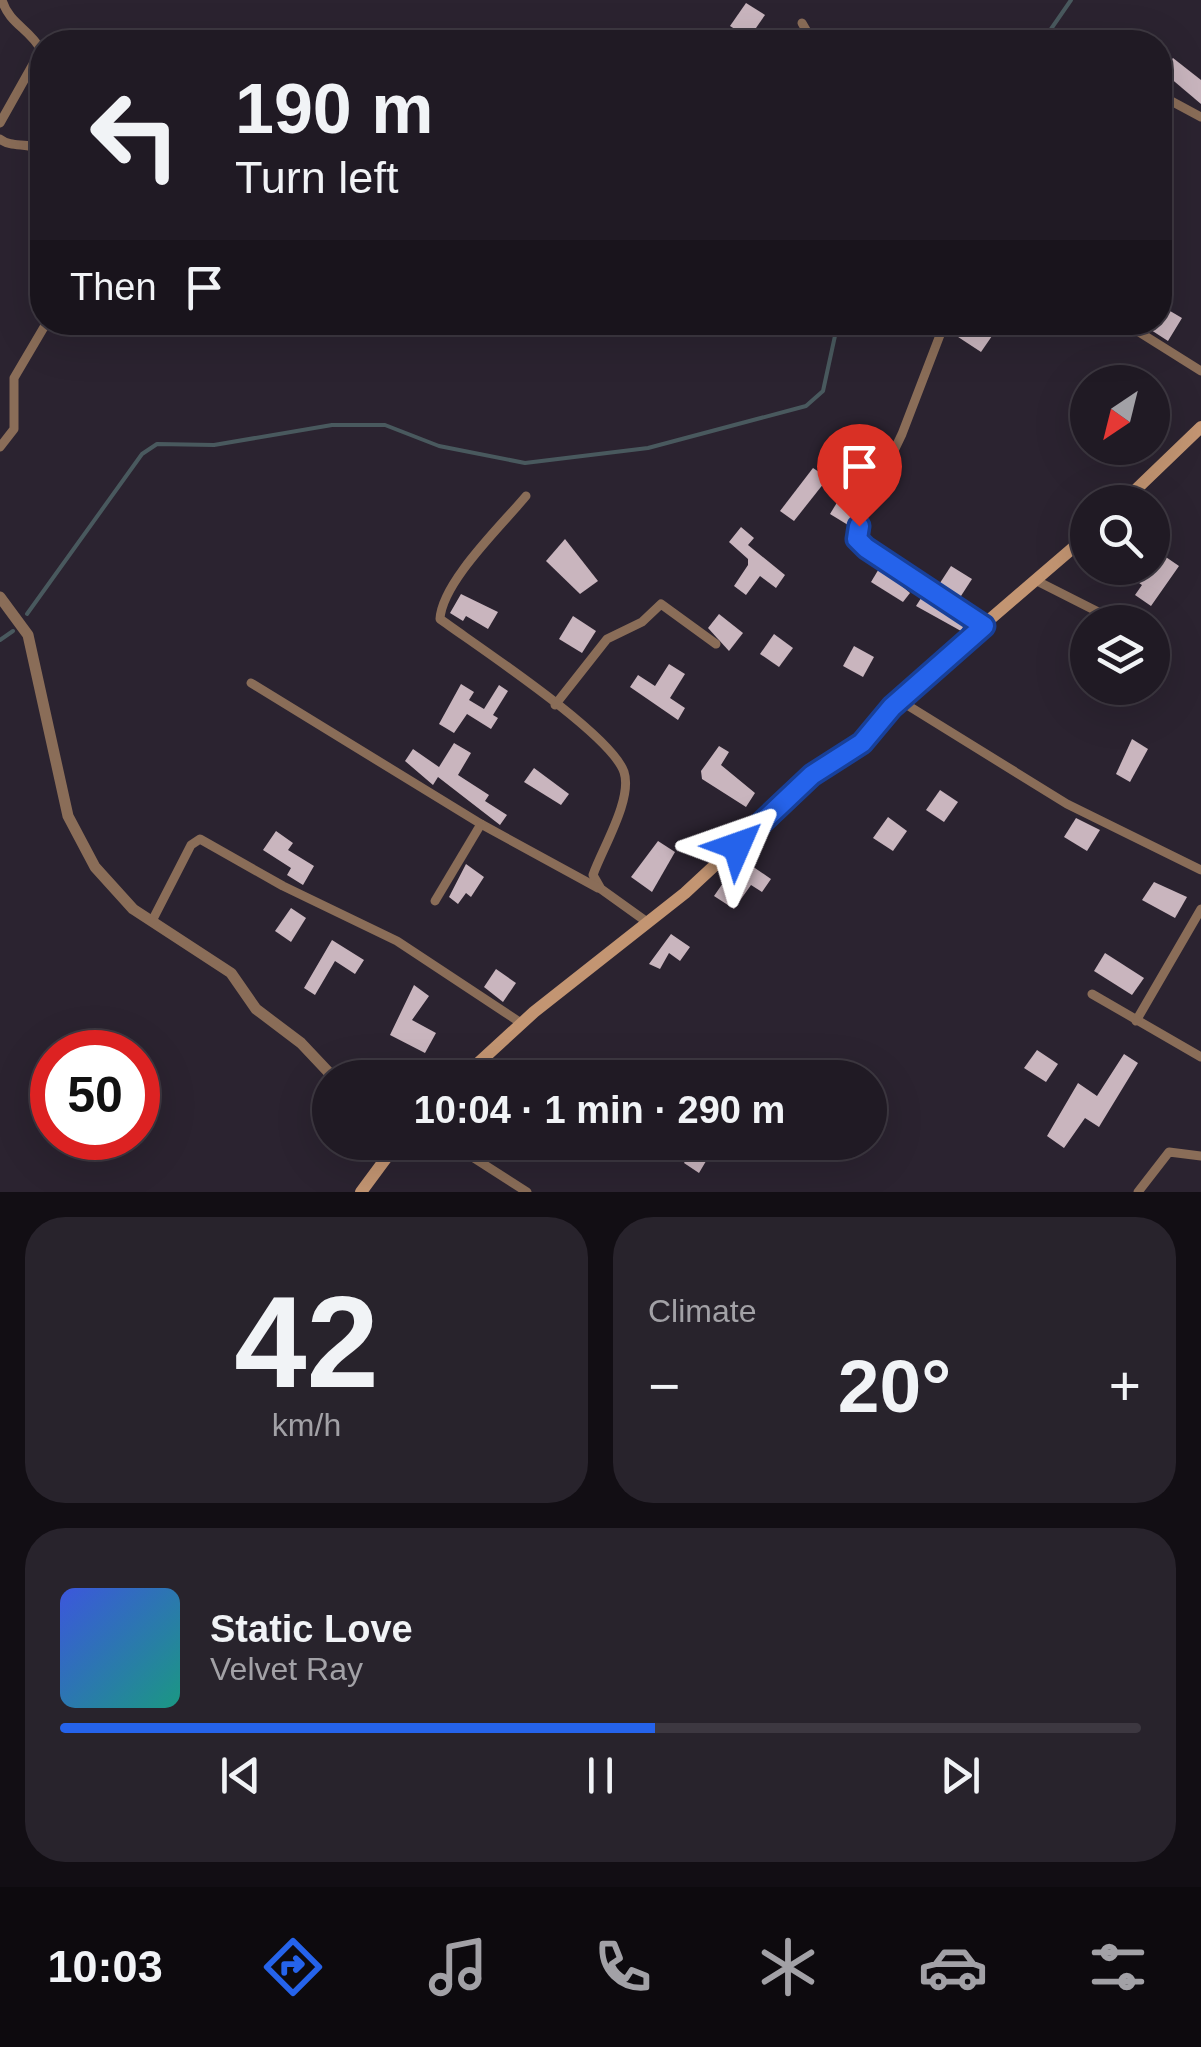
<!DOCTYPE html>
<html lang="en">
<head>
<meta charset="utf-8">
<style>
	body { margin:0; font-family:Helvetica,sans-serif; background:#28232c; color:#f1f3f6; height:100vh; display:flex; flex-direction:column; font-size:38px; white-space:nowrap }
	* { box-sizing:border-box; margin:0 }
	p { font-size:32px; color:#a2a1a6 }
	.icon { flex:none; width:55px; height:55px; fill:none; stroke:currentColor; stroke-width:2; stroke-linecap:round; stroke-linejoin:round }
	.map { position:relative; height:1192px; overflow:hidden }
	.panel { display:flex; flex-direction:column; gap:25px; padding:25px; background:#120e14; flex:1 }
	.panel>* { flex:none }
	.banner { position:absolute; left:30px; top:30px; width:1142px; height:305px; border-radius:40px; box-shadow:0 10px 40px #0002,0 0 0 2px #3d3841; background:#201a24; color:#f1f3f6; overflow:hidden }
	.needle { width:65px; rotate:215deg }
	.controls { position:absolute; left:1070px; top:365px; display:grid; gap:20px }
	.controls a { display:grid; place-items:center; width:100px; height:100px; border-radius:50%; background:#201a24; box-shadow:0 10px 40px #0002,0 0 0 2px #3d3841; font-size:50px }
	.speed { position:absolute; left:30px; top:1030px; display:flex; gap:20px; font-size:50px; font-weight:700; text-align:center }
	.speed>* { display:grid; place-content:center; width:130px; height:130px; border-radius:50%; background:#201a24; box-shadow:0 10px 40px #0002,0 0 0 2px #3d3841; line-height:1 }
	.speed .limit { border:15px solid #d22; background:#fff; color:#111 }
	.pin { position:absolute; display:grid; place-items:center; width:85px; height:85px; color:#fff; margin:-102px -42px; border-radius:50% 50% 50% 0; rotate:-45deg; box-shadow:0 0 10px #0007 }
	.pin .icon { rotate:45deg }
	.me { position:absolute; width:110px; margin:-55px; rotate:47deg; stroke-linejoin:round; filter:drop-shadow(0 0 8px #0008) }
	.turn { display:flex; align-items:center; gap:35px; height:210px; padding:0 40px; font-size:45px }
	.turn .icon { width:130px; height:130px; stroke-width:2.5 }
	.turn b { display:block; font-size:70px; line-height:85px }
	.then { display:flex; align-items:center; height:95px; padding:0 40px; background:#0003; gap:20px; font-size:38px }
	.big { font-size:75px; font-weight:700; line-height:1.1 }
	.panel .card { flex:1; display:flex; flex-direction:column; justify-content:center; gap:15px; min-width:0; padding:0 35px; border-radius:40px; background:#28232c }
	.panel .dial { align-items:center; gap:0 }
	.dial b { font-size:130px; line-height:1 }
	.song { display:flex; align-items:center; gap:30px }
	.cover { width:120px; height:120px; border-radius:15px; background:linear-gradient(135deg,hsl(230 70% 55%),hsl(170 70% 35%)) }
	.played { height:10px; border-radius:5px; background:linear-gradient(90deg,#2563eb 55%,#3d3841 55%) }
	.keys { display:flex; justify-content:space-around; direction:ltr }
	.heat { display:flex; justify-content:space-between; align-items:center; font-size:55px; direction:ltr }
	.panel .tiles { flex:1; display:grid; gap:25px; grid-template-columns:1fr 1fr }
	.card:last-child { grid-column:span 2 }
	.trip { position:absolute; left:312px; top:1060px; width:575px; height:100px; border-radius:50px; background:#201a24; box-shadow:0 10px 40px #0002,0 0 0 2px #3d3841; font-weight:700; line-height:100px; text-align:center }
	.menu { display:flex; height:160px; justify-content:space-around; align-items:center; background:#0d0a0e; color:#a2a1a6 }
	.menu .icon { width:70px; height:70px }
	.menu .current { color:#2563eb }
	.menu b { font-size:45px; color:#f1f3f6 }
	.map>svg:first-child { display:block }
</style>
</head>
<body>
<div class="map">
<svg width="1201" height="1192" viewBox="0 0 1201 1192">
	<rect width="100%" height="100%" fill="#2b2330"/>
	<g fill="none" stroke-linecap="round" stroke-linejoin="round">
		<g stroke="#49595e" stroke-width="4">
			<path d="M1042,42l29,-42"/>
			<path d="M27,614l115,-160 15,-10 57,1 118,-20h53l54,21 86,17 123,-15 158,-42 17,-15 15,-69"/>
			<path d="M0,640l13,-9"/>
		</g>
	</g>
	<g fill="#c9b5be">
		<path d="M746,3l19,12 -16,23 -19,-12z"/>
		<path d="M1173,58l28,22v24l-39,-33z"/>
		<path d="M1165,308l17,10 -14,23 -17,-11 9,-8z"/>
		<path d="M961,322h12l19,14 -11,16 -29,-19z"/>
		<path d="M813,468l15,10 -34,43 -14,-10z"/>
		<path d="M844,491l17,10 -13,24 -18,-11z"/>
		<path d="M741,527l13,11 -6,7 37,30 -9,13 -16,-12 -14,19 -12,-9 14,-21v-6l-19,-17z"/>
		<path d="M565,539l33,42 -18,13 -34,-33z"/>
		<path d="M1160,553l19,13 -28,40 -16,-11 7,-10 -25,-17h35z"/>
		<path d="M951,566l21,13 -13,20 -21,-13z"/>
		<path d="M880,567l30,26 -7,9 -32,-20z"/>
		<path d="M461,594l37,18 -10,17 -22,-13 -3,5 -13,-8z"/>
		<path d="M923,595l42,28 -4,8 -45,-25z"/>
		<path d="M719,614l24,19 -14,18 -21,-23z"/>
		<path d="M573,616l23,15 -14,22 -23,-14z"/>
		<path d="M774,634l19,14 -14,19 -19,-13z"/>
		<path d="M854,646l20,11 -11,20 -20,-11z"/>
		<path d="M669,664l16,10 -15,24 15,10 -7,12 -48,-33 8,-12 17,11z"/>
		<path d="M461,684l13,8 -5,8 15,9 15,-24 9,6 -15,24 5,3 -7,11 -24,-15 -13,19 -15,-9z"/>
		<path d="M1132,739l16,10 -18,33 -14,-8z"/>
		<path d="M454,743l17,10 -13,22 31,20 -4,6 22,14 -7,10 -62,-48 -5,8 -28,-24 8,-12 26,18z"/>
		<path d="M719,746l10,6 -8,13 34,28 -9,14 -44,-28 -1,-8z"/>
		<path d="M534,768l35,26 -8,11 -37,-23z"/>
		<path d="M940,790l18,12 -14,20 -18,-12z"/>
		<path d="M888,817l19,14 -14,20 -20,-13z"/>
		<path d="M1076,818l24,12 -13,21 -23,-14z"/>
		<path d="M276,831l17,12 -5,7 26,16 -11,19 -16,-10 4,-7 -28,-18z"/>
		<path d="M658,841l17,11 -23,40 -21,-15z"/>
		<path d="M466,864l18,13 -13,20 -5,-4 -8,11 -9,-7z"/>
		<path d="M752,866l19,13 -9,13 -11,-7 -17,24 -20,-13 9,-13 11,8z"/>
		<path d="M1154,882l33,15 -12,21 -33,-18z"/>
		<path d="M291,908l15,10 -15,24 -16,-11z"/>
		<path d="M671,934l19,13 -10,14 -11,-8 -9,16 -11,-5z"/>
		<path d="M332,940l32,20 -9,14 -20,-13 -20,34 -11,-7z"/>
		<path d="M1105,953l39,25 -12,17 -38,-24z"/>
		<path d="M496,969l20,14 -13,19 -19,-15z"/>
		<path d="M414,985l15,11 -17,24 24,13 -11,20 -35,-18z"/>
		<path d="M1037,1050l21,14 -12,18 -22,-14z"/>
		<path d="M1124,1054l14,9 -39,64 -14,-9 -21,30 -17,-12 31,-53 19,13z"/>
		<path d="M699,1142h34l-11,16 -10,-7 -13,22 -15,-10 6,-10 8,5 8,-11z"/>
	</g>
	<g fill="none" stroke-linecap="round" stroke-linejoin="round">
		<g stroke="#8a6d58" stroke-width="9">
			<path d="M802,23l11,19"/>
			<path d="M1160,95l41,22"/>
			<path d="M0,123l41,-73c-11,-21 -32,-26 -39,-50"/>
			<path d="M0,139c13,10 28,2 42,12"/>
			<path d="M945,322l-43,112 -47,98 12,16 117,78"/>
			<path d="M999,322h21"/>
			<path d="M1123,322l78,49"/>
			<path d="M0,447l14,-18v-51l33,-56"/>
			<path d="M526,496c-24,29 -84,86 -86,123 37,27 171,115 184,153 9,27 -22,77 -31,103l8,14 46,33"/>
			<path d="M1037,581l81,41"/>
			<path d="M251,683l230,141 117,64"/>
			<path d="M899,700l168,104 134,66"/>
			<path d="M555,705l52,-66 35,-17 19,-18 55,40"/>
			<path d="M435,901l46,-77"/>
			<path d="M152,921l39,-76 9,-6 83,47 114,55 124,82"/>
			<path d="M1092,994l109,63"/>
			<path d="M1136,1021l65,-112"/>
			<path d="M449,1142l78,50"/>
			<path d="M1138,1192l31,-40 32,4"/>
		</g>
		<path stroke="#8a6d58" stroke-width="11" d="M0,597l28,38 40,181 27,51 38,42 98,64 25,36 45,34 33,35"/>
		<g stroke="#c39572" stroke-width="12">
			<path d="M1123,502l78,-75"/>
			<path d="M462,1078l72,-66 151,-119 127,-118 50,-32 76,-79 150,-129"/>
			<path d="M361,1192l37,-50"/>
		</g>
	</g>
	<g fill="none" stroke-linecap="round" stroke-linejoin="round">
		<g stroke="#184099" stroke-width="25">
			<path id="route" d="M737,846l75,-71 50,-32 30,-36 92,-81 -118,-78 -9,-9 2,-13"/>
		</g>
		<use href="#route" stroke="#2563eb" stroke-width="18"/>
	</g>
</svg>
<div class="controls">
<a><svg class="needle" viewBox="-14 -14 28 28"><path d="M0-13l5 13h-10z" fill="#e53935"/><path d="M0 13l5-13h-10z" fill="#a2a1a6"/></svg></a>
<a><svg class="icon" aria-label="search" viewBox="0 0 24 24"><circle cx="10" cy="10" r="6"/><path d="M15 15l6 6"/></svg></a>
<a><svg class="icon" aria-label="layers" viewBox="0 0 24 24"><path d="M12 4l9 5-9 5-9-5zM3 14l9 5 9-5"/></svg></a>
</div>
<div class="speed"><div class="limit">50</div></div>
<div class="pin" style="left:859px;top:526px;background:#d93025"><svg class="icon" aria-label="arrive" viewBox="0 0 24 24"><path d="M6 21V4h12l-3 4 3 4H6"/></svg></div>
<svg class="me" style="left:737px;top:846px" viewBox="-20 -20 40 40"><path d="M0-17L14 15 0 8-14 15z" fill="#2563eb" stroke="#fff" stroke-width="4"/></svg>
<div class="trip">10:04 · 1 min · 290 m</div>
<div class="banner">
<div class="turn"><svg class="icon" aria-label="left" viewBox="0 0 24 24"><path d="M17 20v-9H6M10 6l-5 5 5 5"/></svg><div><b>190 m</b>Turn left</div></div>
<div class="then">Then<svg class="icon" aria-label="arrive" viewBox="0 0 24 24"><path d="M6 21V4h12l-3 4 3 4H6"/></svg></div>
</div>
</div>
<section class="panel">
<div class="tiles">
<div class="card dial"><b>42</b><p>km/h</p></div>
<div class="card"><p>Climate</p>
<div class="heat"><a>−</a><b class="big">20°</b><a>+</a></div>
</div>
<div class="card">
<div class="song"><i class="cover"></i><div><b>Static Love</b><p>Velvet Ray</p></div></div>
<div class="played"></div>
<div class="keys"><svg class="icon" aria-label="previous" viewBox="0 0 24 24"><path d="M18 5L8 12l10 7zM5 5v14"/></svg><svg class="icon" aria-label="pause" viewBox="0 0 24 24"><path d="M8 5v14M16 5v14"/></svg><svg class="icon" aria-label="next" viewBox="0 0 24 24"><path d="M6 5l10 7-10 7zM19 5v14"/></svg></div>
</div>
</div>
</section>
<nav class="menu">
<b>10:03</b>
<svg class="icon current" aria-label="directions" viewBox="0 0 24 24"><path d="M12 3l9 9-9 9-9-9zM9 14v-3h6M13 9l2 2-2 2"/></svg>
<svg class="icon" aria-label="music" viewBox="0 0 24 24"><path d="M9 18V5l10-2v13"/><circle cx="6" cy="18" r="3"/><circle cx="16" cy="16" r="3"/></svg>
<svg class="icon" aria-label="phone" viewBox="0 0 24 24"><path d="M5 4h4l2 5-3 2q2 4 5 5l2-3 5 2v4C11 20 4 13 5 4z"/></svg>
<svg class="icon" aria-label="climate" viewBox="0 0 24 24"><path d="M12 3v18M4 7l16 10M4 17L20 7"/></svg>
<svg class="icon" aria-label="car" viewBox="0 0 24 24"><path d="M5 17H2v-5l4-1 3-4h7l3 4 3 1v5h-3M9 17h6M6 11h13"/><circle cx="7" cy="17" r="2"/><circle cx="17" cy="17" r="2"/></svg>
<svg class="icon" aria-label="filters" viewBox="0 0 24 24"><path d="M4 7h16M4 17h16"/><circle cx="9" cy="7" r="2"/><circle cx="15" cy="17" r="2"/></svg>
</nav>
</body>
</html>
